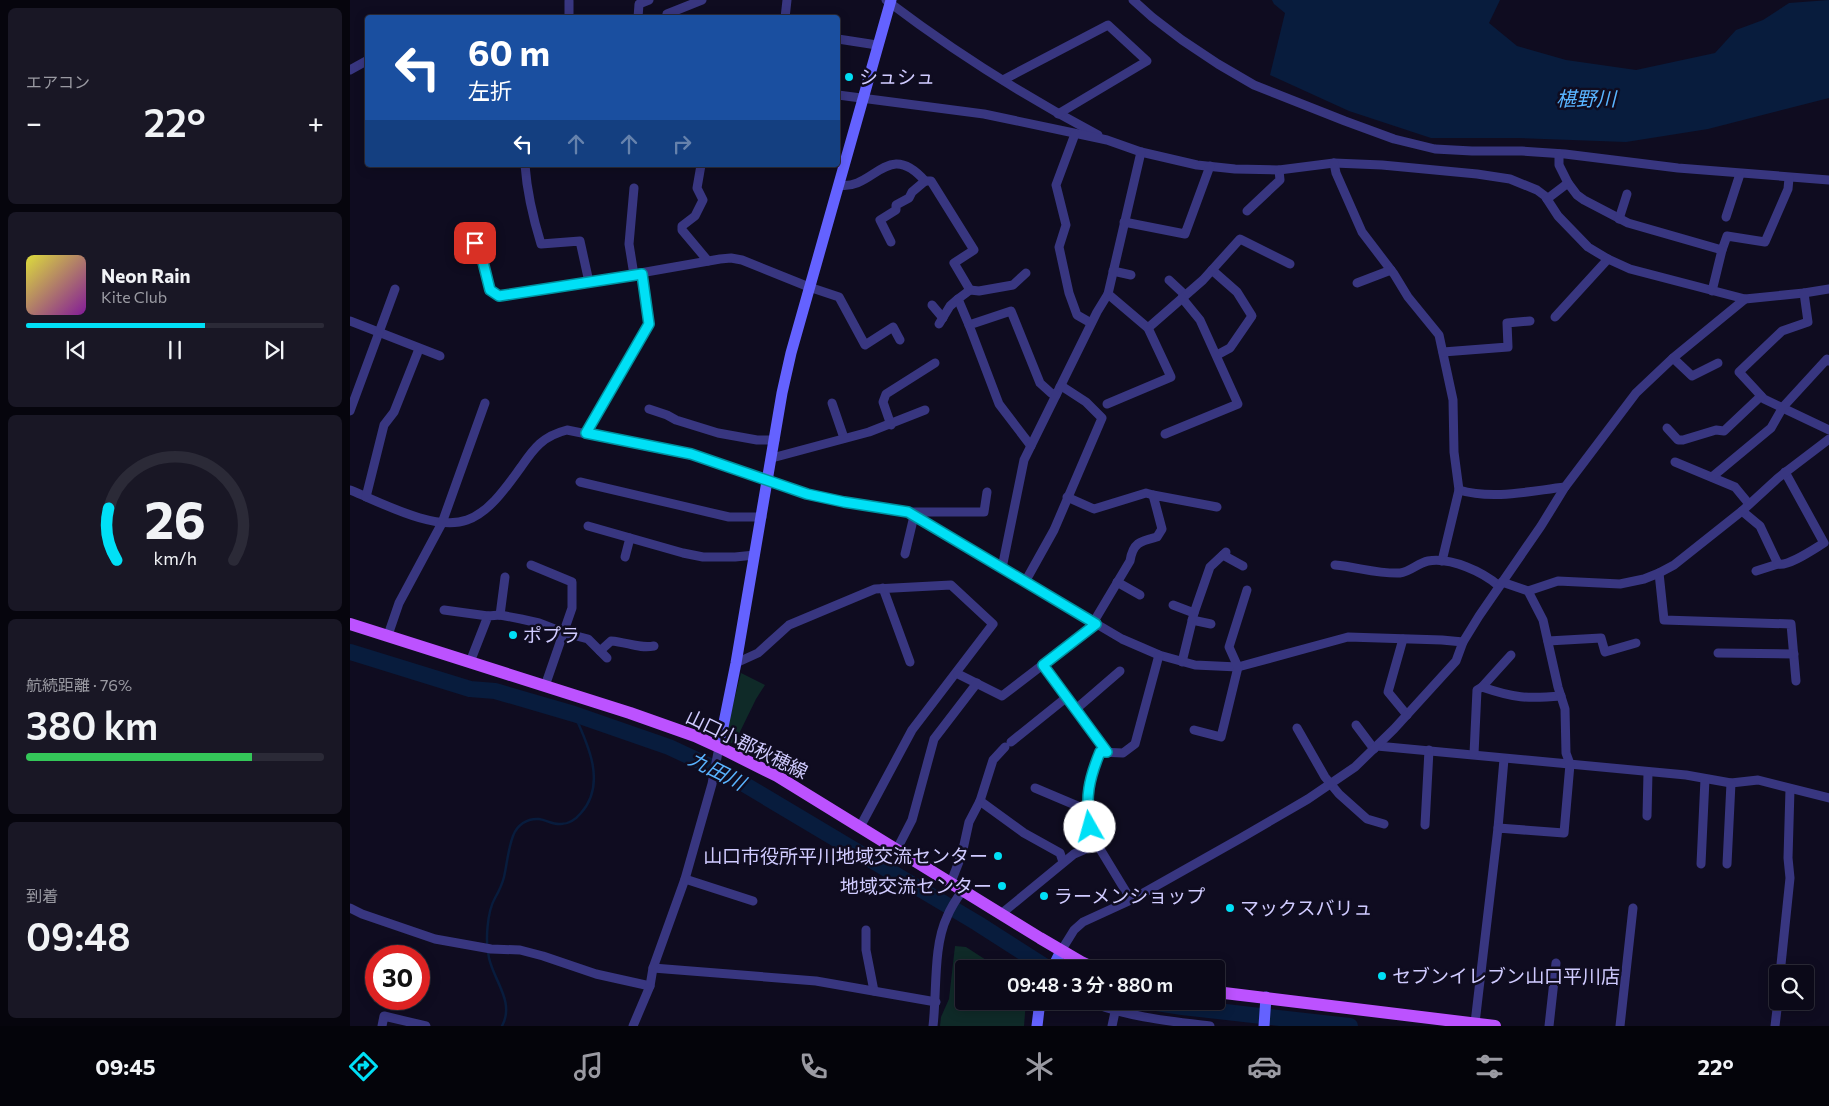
<!DOCTYPE html>
<html lang="ja">
<head>
<meta charset="utf-8">
<style>
	body { margin:0; font-family:Commissioner,"Noto Sans JP",sans-serif; background:#191725; color:#f1f3f6; height:100vh; display:flex; flex-direction:column; font-size:19px; white-space:nowrap }
	* { box-sizing:border-box; margin:0 }
	p { font-size:16px; color:#9a9aa2 }
	.icon { flex:none; width:28px; height:28px; fill:none; stroke:currentColor; stroke-width:2; stroke-linecap:round; stroke-linejoin:round }
	.map { position:relative; flex:1; overflow:hidden }
	.details { display:flex; flex-direction:column; gap:8px; padding:8px; background:#06050d; width:350px }
	.details>* { flex:none }
	.banner { position:absolute; left:15px; top:15px; width:475px; height:152px; border-radius:5px; box-shadow:0 2px 12px #0003,0 0 0 1px #2b2a37; background:#1a4fa0; color:#fff; overflow:hidden }
	.tools { position:absolute; left:1419px; top:965px; display:grid; gap:10px }
	.tools a { display:grid; place-items:center; width:45px; height:45px; border-radius:5px; background:#0b0918; box-shadow:0 2px 12px #0003,0 0 0 1px #2b2a37; font-size:25px }
	.speed { position:absolute; left:15px; top:945px; display:flex; gap:10px; font-size:25px; font-weight:700; text-align:center }
	.speed>* { display:grid; place-content:center; width:65px; height:65px; border-radius:50%; background:#0b0918; box-shadow:0 2px 12px #0003,0 0 0 1px #2b2a37; line-height:1 }
	.speed .limit { border:8px solid #d22; background:#fff; color:#111 }
	.pin { position:absolute; display:grid; place-items:center; width:42px; height:42px; color:#fff; margin:-21px; border-radius:10px; box-shadow:0 2px 8px #0006 }
	.me { position:absolute; width:55px; margin:-28px; rotate:353deg; stroke-linejoin:round; filter:drop-shadow(0 0 4px #0008) }
	.turn { display:flex; align-items:center; gap:18px; height:105px; padding:0 20px; font-size:22px }
	.turn .icon { width:65px; height:65px; stroke-width:2.5 }
	.turn b { display:block; font-size:35px; line-height:42px }
	.lanes { display:flex; align-items:center; height:48px; padding:0 20px; background:#0003; justify-content:center; gap:25px; direction:ltr }
	.lanes .off { opacity:.35 }
	.big { font-size:38px; font-weight:600; line-height:1.1 }
	.details .tile { flex:1; display:flex; flex-direction:column; justify-content:center; gap:8px; min-width:0; padding:0 18px; border-radius:8px; background:#191725 }
	.details .dial { align-items:center; gap:0 }
	.dial svg { height:130px; overflow:visible; fill:none; stroke:#2b2a37; stroke-width:7; stroke-linecap:round; text-anchor:middle }
	.dial text { fill:#f1f3f6; stroke:none }
	.song { display:flex; align-items:center; gap:15px }
	.cover { width:60px; height:60px; border-radius:8px; background:linear-gradient(135deg,hsl(60 70% 55%),hsl(290 70% 35%)) }
	.played { height:5px; border-radius:2px; background:linear-gradient(90deg,#00e0f6 60%,#2b2a37 60%) }
	.keys { display:flex; justify-content:space-around; direction:ltr }
	.heat { display:flex; justify-content:space-between; align-items:center; font-size:28px; direction:ltr }
	.charge { height:8px; border-radius:4px; background:linear-gradient(90deg,#34c759 76%,#2b2a37 0) }
	.trip { position:absolute; left:605px; top:960px; width:270px; height:50px; border-radius:5px; background:#0b0918; box-shadow:0 2px 12px #0003,0 0 0 1px #2b2a37; font-weight:600; line-height:50px; text-align:center }
	.menu { display:flex; height:80px; justify-content:space-around; align-items:center; background:#04040a; color:#9a9aa2 }
	.menu .icon { width:35px; height:35px }
	.menu .selected { color:#00e0f6 }
	.menu b { font-size:22px; color:#f1f3f6 }
	main { display:flex; flex:1; min-height:0 }
	.map>svg:first-child { display:block }
</style>
</head>
<body>
<main>
<section class="details">
<div class="tile"><p>エアコン</p>
<div class="heat"><a>−</a><b class="big">22°</b><a>+</a></div>
</div>
<div class="tile">
<div class="song"><i class="cover"></i><div><b>Neon Rain</b><p>Kite Club</p></div></div>
<div class="played"></div>
<div class="keys"><svg class="icon" aria-label="previous" viewBox="0 0 24 24"><path d="M18 5L8 12l10 7zM5 5v14"/></svg><svg class="icon" aria-label="pause" viewBox="0 0 24 24"><path d="M8 5v14M16 5v14"/></svg><svg class="icon" aria-label="next" viewBox="0 0 24 24"><path d="M6 5l10 7-10 7zM19 5v14"/></svg></div>
</div>
<div class="tile dial"><svg viewBox="0 0 100 80">
<path d="M14 69A42 42 0 1 1 86 69"/>
<path d="M14 69A42 42 0 0 1 9 37" stroke="#00e0f6"/>
<text x="50" y="56" font-size="32" font-weight="700">26</text>
<text x="50" y="72" font-size="11">km/h</text>
</svg></div>
<div class="tile"><p>航続距離 · 76%</p><b class="big">380 km</b><div class="charge"></div></div>
<div class="tile"><p>到着</p><b class="big">09:48</b></div>
</section>
<div class="map">
<svg width="1479" height="1026" viewBox="0 0 1479 1026">
	<rect width="100%" height="100%" fill="#0f0c20"/>
	<g fill="#0f2a28">
		<path d="M391,673l24,12 -9,14 -22,45 -10,-4z"/>
		<path d="M605,946l11,1 34,22h-36v32h62l-2,25h-84l1,-9 8,-18z"/>
	</g>
	<path fill="#081c3d" d="M922,0h228l-11,23 28,23 49,14 70,10 79,-17 21,-23 27,-10 26,-17 40,-3v98l-121,31 -82,13 -108,-4h-87l-82,-27 -79,-36 15,-62 -11,-9z"/>
	<g fill="none" stroke-linecap="round" stroke-linejoin="round">
		<path stroke="#081c3d" stroke-width="2.5" d="M152,1026c13,-24 -8,-45 -13,-68 -4,-16 -2,-46 6,-60 4,-7 7,-13 9,-21 3,-13 4,-28 9,-41 4,-11 14,-18 26,-17 8,1 14,6 22,5 8,0 15,-5 20,-11 26,-29 7,-69 -7,-99"/>
		<g stroke="#081c3d" stroke-width="16">
			<path d="M0,652l120,37 25,2 79,23 95,33 58,27 250,149 72,46"/>
			<path d="M794,1001l38,6 168,19"/>
		</g>
		<g stroke="#383680" stroke-width="9">
			<path d="M536,0c67,51 138,96 212,135"/>
			<path d="M783,0l19,17 30,23 36,24 36,21 91,36 49,18 41,10 37,2h50l43,3 113,14 151,12"/>
			<path d="M219,1v17"/>
			<path d="M288,18l1,-14 10,-4"/>
			<path d="M318,18l-1,-4 35,-14"/>
			<path d="M435,18l2,-18"/>
			<path d="M488,39l39,6"/>
			<path d="M0,70l18,-10"/>
			<path d="M653,80l105,-55 39,36 -89,53"/>
			<path d="M488,95l146,19 123,26 34,12 56,13 38,4 44,1 55,-7 48,2 95,9 33,5 27,11 8,6 13,20 30,31 20,12 22,10 115,30 59,-6 25,-4"/>
			<path d="M725,134l-19,51 10,40 -7,22 10,46 8,22 14,8"/>
			<path d="M1209,154v11l9,18 9,12 7,5 44,23 94,27 5,-14 38,6 23,-53 1,-11"/>
			<path d="M984,163l2,10 26,59 32,42 14,23 31,38 14,65 1,52 5,38c34,10 71,1 106,-3"/>
			<path d="M175,165c2,27 8,53 16,79l39,-3 9,41 131,-23 11,-1 11,2 67,27 30,10 26,48 28,-18 7,13"/>
			<path d="M351,165l-4,23 6,12 -8,16 -13,10v4l26,31"/>
			<path d="M575,181h6l43,69 -20,13 16,27 -12,9 11,26"/>
			<path d="M489,185c35,6 48,-47 86,-4l-13,11 -3,6 -13,7v5l-16,10 11,22"/>
			<path d="M1197,199l21,-16"/>
			<path d="M897,211l33,-31 -1,-10"/>
			<path d="M1376,217l14,-43"/>
			<path d="M1269,219l8,-25"/>
			<path d="M774,222l61,12 25,-68"/>
			<path d="M125,243l8,19 7,28 9,6 90,-14"/>
			<path d="M862,270l25,22 15,24 -22,32 -13,7"/>
			<path d="M763,271l18,4"/>
			<path d="M284,275l-5,-31 5,-56"/>
			<path d="M819,280l16,15"/>
			<path d="M1007,283l34,-13"/>
			<path d="M620,290l9,1 34,-6 13,-12"/>
			<path d="M1362,291l10,-41"/>
			<path d="M1454,293l4,29 -26,9 -43,41 25,27 65,31"/>
			<path d="M582,305l11,13"/>
			<path d="M1205,317l53,-58"/>
			<path d="M0,321l90,35"/>
			<path d="M589,324l11,-18 8,-7"/>
			<path d="M798,328l55,-48 37,-41 50,25"/>
			<path d="M1093,352l65,-5 -1,-24 23,-2"/>
			<path d="M1323,358l19,18 26,-13"/>
			<path d="M482,403l12,35"/>
			<path d="M757,404l64,-27 -23,-49 -40,-34"/>
			<path d="M299,409l18,6 9,5 42,13 39,7h18"/>
			<path d="M0,411l45,-122"/>
			<path d="M541,425l-8,-23 3,-8 49,-31"/>
			<path d="M1317,428l11,12h5l33,-10 8,1 37,-35"/>
			<path d="M236,433l63,-109 -7,-50"/>
			<path d="M815,434l73,-30 -38,-84 -18,-22"/>
			<path d="M681,446l-32,-42 -30,-79 42,-14 29,72 11,10 5,2"/>
			<path d="M422,458l97,-26 56,-22"/>
			<path d="M1325,462l60,25 14,17"/>
			<path d="M1362,477l59,-49 12,-21 44,-48 2,2"/>
			<path d="M230,482l149,35h33"/>
			<path d="M0,490c30,12 85,42 117,30 23,-8 40,-34 54,-53 13,-19 22,-31 46,-37l124,25 116,39 37,8 63,10 215,127 37,16 36,10 43,2 110,-30 94,3 21,2"/>
			<path d="M16,497l18,-72 10,-13 25,-63"/>
			<path d="M717,497l27,12 52,-16 7,2"/>
			<path d="M1392,511l18,15 18,38 -22,7"/>
			<path d="M558,512h76l3,-20"/>
			<path d="M238,526l95,27 20,4h32l20,-2"/>
			<path d="M555,554l9,-38"/>
			<path d="M873,555l20,11"/>
			<path d="M275,557l5,-19"/>
			<path d="M1092,561l17,-71"/>
			<path d="M1428,564c10,3 36,-15 46,-21l-39,-71"/>
			<path d="M181,565l41,17v26l-27,78"/>
			<path d="M985,565c22,2 43,9 65,8 10,-1 18,-10 28,-12 23,-4 55,11 71,25"/>
			<path d="M652,568l22,-108 73,-148 11,-18 33,-142"/>
			<path d="M1309,573l5,47 127,4 5,57"/>
			<path d="M675,582l29,-52 48,-112 -16,-16 -23,-15h-3"/>
			<path d="M767,582l23,13"/>
			<path d="M533,588l27,74"/>
			<path d="M1178,591l30,-10 62,3 24,-5 15,-6 15,-8 68,-54 36,-33 51,-39"/>
			<path d="M823,605l21,8"/>
			<path d="M94,610l44,6"/>
			<path d="M150,615l5,-38"/>
			<path d="M842,620l19,4"/>
			<path d="M743,623l37,-62c3,-19 11,-20 27,-24l5,-8 -9,-34 64,12"/>
			<path d="M38,635l11,-32 43,-80 43,-120"/>
			<path d="M1053,639l-15,53 19,23"/>
			<path d="M1198,641l53,-3 4,14 31,-9"/>
			<path d="M250,651l11,-10c16,1 28,8 43,5"/>
			<path d="M1368,653l76,1"/>
			<path d="M120,662l18,-46 12,-1 21,4 18,4 26,10 23,6 19,19"/>
			<path d="M832,662l12,-49 16,-46 16,-15"/>
			<path d="M386,663l22,-10 31,-28 86,-36 76,-4 42,39 -81,106 -52,97"/>
			<path d="M693,665l64,86"/>
			<path d="M608,674l44,22 94,-72"/>
			<path d="M1132,687l29,-32"/>
			<path d="M726,709l44,-38"/>
			<path d="M1006,725l18,24"/>
			<path d="M947,728l28,49 14,17 28,25 17,5"/>
			<path d="M844,730l27,7 17,-70 -9,-20 18,-57"/>
			<path d="M661,742l56,-45"/>
			<path d="M1027,746l309,29 45,8 27,-3 71,18"/>
			<path d="M1124,754l3,-64 5,-3c32,11 45,12 79,9"/>
			<path d="M685,788l52,22"/>
			<path d="M630,801l44,32 36,20 3,9"/>
			<path d="M1297,816l1,-44"/>
			<path d="M1075,825l4,-75"/>
			<path d="M1148,828l6,-69"/>
			<path d="M747,844l34,56"/>
			<path d="M547,849l15,-29 22,-81 43,-56"/>
			<path d="M1351,864l4,-85"/>
			<path d="M1377,864l4,-81"/>
			<path d="M335,879l68,22"/>
			<path d="M601,882l11,-28 7,-32 11,-21 13,-41 12,-13"/>
			<path d="M0,908l12,6 73,25 56,10 29,1 23,6 53,18 54,12"/>
			<path d="M651,914l73,-60 23,-10c-15,-35 -11,-58 3,-92l23,1 12,-9 24,-89"/>
			<path d="M516,930v20l8,41"/>
			<path d="M711,951l13,-21 9,-8 48,-22 110,-62 67,-39 47,-32 39,-38 62,-68 7,-19 16,-26 62,-90 24,-39 71,-94 37,-35 72,-59"/>
			<path d="M303,968l163,13 120,21"/>
			<path d="M1430,974l10,-96 -2,-20 2,-69"/>
			<path d="M738,1001c39,16 80,20 122,25"/>
			<path d="M1125,1023l23,-195 66,5 6,-69 -4,-11 -1,-44 -7,-22 -15,-67 -15,-29 -26,-9"/>
			<path d="M32,1026l2,-10 42,10"/>
			<path d="M283,1026l17,-40 3,-18 32,-89 27,-95 7,-37"/>
			<path d="M583,1026c4,-33 0,-80 14,-109 4,-10 10,-19 16,-27"/>
			<path d="M762,1026l3,-14"/>
			<path d="M1199,1026l7,-63"/>
			<path d="M1270,1026l13,-118"/>
			<path d="M1425,1026l3,-25"/>
		</g>
		<g stroke="#6462ff" stroke-width="11">
			<path d="M369,747l17,-84 46,-270 9,-40 100,-353"/>
			<path d="M702,969l9,-18"/>
			<path d="M687,1026l3,-25"/>
			<path d="M914,1026l2,-29"/>
		</g>
		<g stroke="#bc52ff" stroke-width="12">
			<path d="M0,624l280,89 65,23 24,11 58,29 263,162 41,24 15,7"/>
			<path d="M866,992l279,34"/>
		</g>
	</g>
	<g fill="none" stroke-linecap="round" stroke-linejoin="round">
		<g stroke="#0092a0" stroke-width="12">
			<path id="route" d="M125,243l8,19 7,28 9,6 143,-22 7,50 -63,109 105,21 116,40 37,8 64,10 188,112 -53,41 64,87h-7c-11,27 -15,45 -10,75"/>
		</g>
		<use href="#route" stroke="#00e0f6" stroke-width="9"/>
	</g>
	<g fill="#00e0f6" stroke="#0f0c20" stroke-width="2">
		<circle cx="499" cy="77" r="5"/>
		<circle cx="163" cy="635" r="5"/>
		<circle cx="648" cy="856" r="5"/>
		<circle cx="652" cy="886" r="5"/>
		<circle cx="694" cy="896" r="5"/>
		<circle cx="880" cy="908" r="5"/>
		<circle cx="1032" cy="976" r="5"/>
	</g>
	<g text-anchor="middle" stroke-width="5" stroke-linejoin="round" paint-order="stroke">
		<g font-size="19" fill="#d0cbff" stroke="#0f0c20" text-anchor="start">
			<text x="509" y="84">シュシュ</text>
			<text x="173" y="642">ポプラ</text>
			<text x="638" y="863" text-anchor="end">山口市役所平川地域交流センター</text>
			<text x="642" y="893" text-anchor="end">地域交流センター</text>
			<text x="704" y="903">ラーメンショップ</text>
			<text x="890" y="915">マックスバリュ</text>
			<text x="1042" y="983">セブンイレブン山口平川店</text>
		</g>
		<g font-size="19" fill="#d0cbff" stroke="#0f0c20">
			<text transform="translate(397 744) rotate(26)" y="7">山口小郡秋穂線</text>
		</g>
		<g font-size="20" font-style="italic" fill="#59b4ff" stroke="#0f0c20">
			<text x="1236" y="106">椹野川</text>
			<text transform="translate(367 771) rotate(27)" y="7">九田川</text>
		</g>
	</g>
</svg>
<div class="tools">
<a><svg class="icon" aria-label="search" viewBox="0 0 24 24"><circle cx="10" cy="10" r="6"/><path d="M15 15l6 6"/></svg></a>
</div>
<div class="speed"><div class="limit">30</div></div>
<div class="pin" style="left:125px;top:243px;background:#d93025"><svg class="icon" aria-label="arrive" viewBox="0 0 24 24"><path d="M6 21V4h12l-3 4 3 4H6"/></svg></div>
<svg class="me" style="left:740px;top:827px" viewBox="-20 -20 40 40"><circle r="19" fill="#fff"/><path d="M0-13L10 11 0 6-10 11z" fill="#00e0f6"/></svg>
<div class="trip">09:48 · 3 分 · 880 m</div>
<div class="banner">
<div class="turn"><svg class="icon" aria-label="left" viewBox="0 0 24 24"><path d="M17 20v-9H6M10 6l-5 5 5 5"/></svg><div><b>60 m</b>左折</div></div>
<div class="lanes"><svg class="icon" aria-label="left" viewBox="0 0 24 24"><path d="M17 20v-9H6M10 6l-5 5 5 5"/></svg><svg class="icon off" aria-label="ahead" viewBox="0 0 24 24"><path d="M12 20V5M6 11l6-6 6 6"/></svg><svg class="icon off" aria-label="ahead" viewBox="0 0 24 24"><path d="M12 20V5M6 11l6-6 6 6"/></svg><svg class="icon off" aria-label="right" viewBox="0 0 24 24"><path d="M7 20v-9h11M14 6l5 5-5 5"/></svg></div>
</div>
</div>
</main>
<nav class="menu">
<b>09:45</b>
<svg class="icon selected" aria-label="directions" viewBox="0 0 24 24"><path d="M12 3l9 9-9 9-9-9zM9 14v-3h6M13 9l2 2-2 2"/></svg>
<svg class="icon" aria-label="music" viewBox="0 0 24 24"><path d="M9 18V5l10-2v13"/><circle cx="6" cy="18" r="3"/><circle cx="16" cy="16" r="3"/></svg>
<svg class="icon" aria-label="phone" viewBox="0 0 24 24"><path d="M5 4h4l2 5-3 2q2 4 5 5l2-3 5 2v4C11 20 4 13 5 4z"/></svg>
<svg class="icon" aria-label="climate" viewBox="0 0 24 24"><path d="M12 3v18M4 7l16 10M4 17L20 7"/></svg>
<svg class="icon" aria-label="car" viewBox="0 0 24 24"><path d="M5 17H2v-5l4-1 3-4h7l3 4 3 1v5h-3M9 17h6M6 11h13"/><circle cx="7" cy="17" r="2"/><circle cx="17" cy="17" r="2"/></svg>
<svg class="icon" aria-label="filters" viewBox="0 0 24 24"><path d="M4 7h16M4 17h16"/><circle cx="9" cy="7" r="2"/><circle cx="15" cy="17" r="2"/></svg>
<b>22°</b>
</nav>
</body>
</html>
